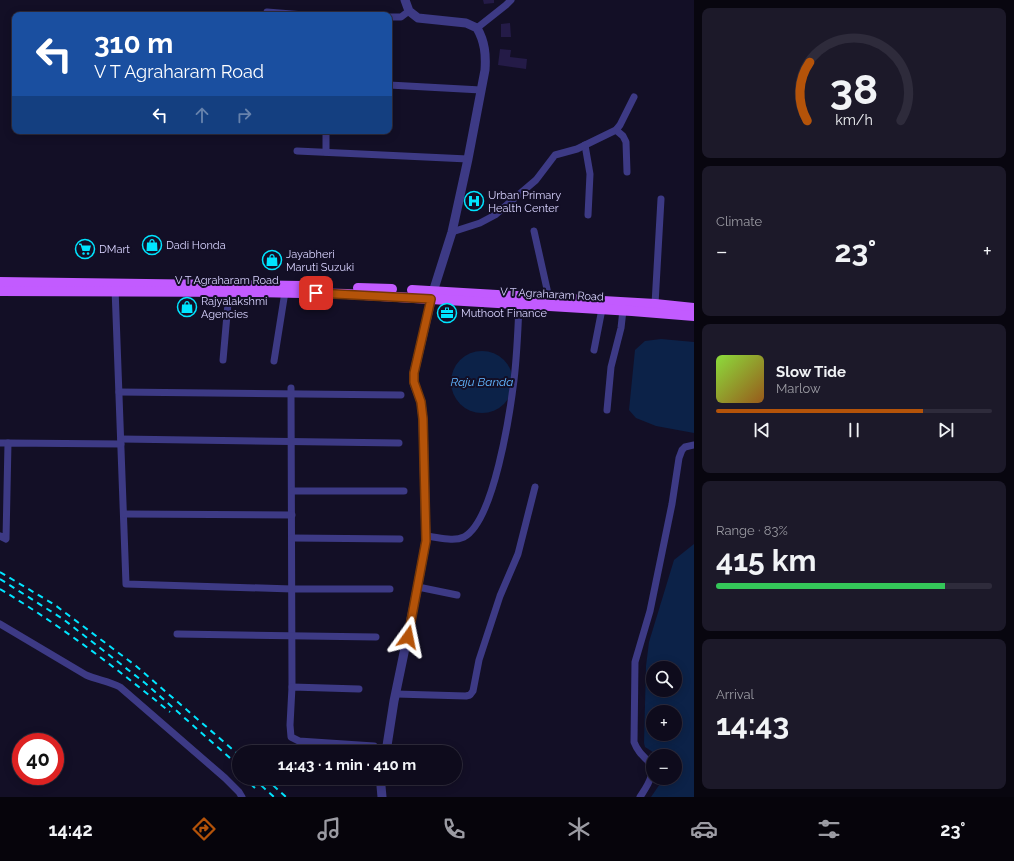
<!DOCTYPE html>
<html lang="en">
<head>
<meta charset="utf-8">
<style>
	body { margin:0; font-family:Raleway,sans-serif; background:#1c1929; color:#f1f3f6; height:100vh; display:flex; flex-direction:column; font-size:15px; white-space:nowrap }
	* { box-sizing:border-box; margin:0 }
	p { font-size:13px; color:#9b9ba3 }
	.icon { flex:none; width:22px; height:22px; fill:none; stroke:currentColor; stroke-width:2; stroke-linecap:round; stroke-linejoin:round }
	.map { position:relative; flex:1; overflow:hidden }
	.panel { display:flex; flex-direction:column; gap:8px; padding:8px; background:#08060f; width:320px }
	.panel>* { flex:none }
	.guide { position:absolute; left:12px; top:12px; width:380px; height:122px; border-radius:8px; box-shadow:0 2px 10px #0003,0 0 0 1px #2e2b3b; background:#1a4fa0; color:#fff; overflow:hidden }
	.tools { position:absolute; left:646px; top:661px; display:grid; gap:8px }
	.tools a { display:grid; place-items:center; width:36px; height:36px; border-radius:50%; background:#0e0b1c; box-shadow:0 2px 10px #0003,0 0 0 1px #2e2b3b; font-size:20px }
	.speed { position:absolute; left:12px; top:733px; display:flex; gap:8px; font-size:20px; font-weight:700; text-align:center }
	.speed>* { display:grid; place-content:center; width:52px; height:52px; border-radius:50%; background:#0e0b1c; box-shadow:0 2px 10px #0003,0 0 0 1px #2e2b3b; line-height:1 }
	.speed .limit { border:6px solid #d22; background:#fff; color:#111 }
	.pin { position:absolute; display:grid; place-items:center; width:34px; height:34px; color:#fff; margin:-17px; border-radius:8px; box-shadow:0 2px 6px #0006 }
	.me { position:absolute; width:44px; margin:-22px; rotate:12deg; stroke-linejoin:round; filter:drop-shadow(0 0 3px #0008) }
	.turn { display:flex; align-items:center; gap:14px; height:84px; padding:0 16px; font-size:18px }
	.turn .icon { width:52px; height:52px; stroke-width:2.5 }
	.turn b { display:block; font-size:28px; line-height:34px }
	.lanes { display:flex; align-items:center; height:38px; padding:0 16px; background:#0003; justify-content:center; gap:20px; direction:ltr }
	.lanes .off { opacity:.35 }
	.big { font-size:30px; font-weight:700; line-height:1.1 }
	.panel .tile { flex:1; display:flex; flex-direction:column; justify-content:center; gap:6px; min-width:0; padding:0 14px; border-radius:8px; background:#1c1929 }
	.panel .dial { align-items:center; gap:0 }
	.dial svg { height:104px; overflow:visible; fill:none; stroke:#2e2b3b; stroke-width:7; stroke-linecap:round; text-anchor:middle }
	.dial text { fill:#f1f3f6; stroke:none }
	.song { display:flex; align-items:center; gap:12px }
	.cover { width:48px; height:48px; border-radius:6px; background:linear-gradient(135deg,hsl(90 70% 55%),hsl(30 70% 35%)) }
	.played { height:4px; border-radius:2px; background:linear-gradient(90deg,#b45309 75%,#2e2b3b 75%) }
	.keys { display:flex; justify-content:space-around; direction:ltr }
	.heat { display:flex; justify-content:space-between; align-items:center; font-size:22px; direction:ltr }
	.charge { height:6px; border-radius:3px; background:linear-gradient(90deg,#34c759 83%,#2e2b3b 0) }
	.trip { position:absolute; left:232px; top:745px; width:230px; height:40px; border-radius:20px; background:#0e0b1c; box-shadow:0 2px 10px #0003,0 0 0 1px #2e2b3b; font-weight:700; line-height:40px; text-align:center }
	.tab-bar { display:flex; height:64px; justify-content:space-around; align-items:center; background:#06040b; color:#9b9ba3 }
	.tab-bar .icon { width:28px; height:28px }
	.tab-bar .on { color:#b45309 }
	.tab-bar b { font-size:18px; color:#f1f3f6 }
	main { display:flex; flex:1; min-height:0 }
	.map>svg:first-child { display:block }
</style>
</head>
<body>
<main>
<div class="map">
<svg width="694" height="797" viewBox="0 0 694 797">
	<rect width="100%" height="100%" fill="#130f26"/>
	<g fill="#0c2248" fill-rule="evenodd">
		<path d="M661,339l33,3v91l-38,-7 -20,-8 -7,-8 6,-60 10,-9z"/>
		<circle cx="482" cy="382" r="31"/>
		<path d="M694,544v253h-43l13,-19h11v-22h-16l-14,-9 -1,-4 2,-77 3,-24 25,-82zM653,668h22v22h-22zM653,712h22v22h-22z"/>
	</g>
	<g fill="#241b47">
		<path d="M483,0h11v3l-10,1z"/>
		<path d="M510,23l1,14h-10v-13z"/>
		<path d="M500,49l11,1 -1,7 17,2 -1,10 -28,-4z"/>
	</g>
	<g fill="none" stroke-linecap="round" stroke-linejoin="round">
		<g stroke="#3d3a85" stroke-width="7">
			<path d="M267,12l37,3"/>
			<path d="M389,17h12l8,-6"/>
			<path d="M477,28l29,-23 5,-5"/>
			<path d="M389,85l92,5"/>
			<path d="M616,130l7,6 3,6 1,30"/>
			<path d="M585,145l5,29 -2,41"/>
			<path d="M297,151l171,8"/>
			<path d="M326,152v-21"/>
			<path d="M534,231l15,67"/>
			<path d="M452,232l28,-9 15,-8 41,-35 19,-25 22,-6 39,-19 4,-5 14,-28"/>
			<path d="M115,288l11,296 166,5h98"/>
			<path d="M655,304l6,-105"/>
			<path d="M594,350l8,-41"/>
			<path d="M223,360l6,-68"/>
			<path d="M274,361l11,-69"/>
			<path d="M291,388l1,299"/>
			<path d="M119,392l282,3"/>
			<path d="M607,410l4,-43 10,-39 2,-18"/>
			<path d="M121,439l278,4"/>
			<path d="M0,443h8"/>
			<path d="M292,491h112"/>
			<path d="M124,514l168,1"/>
			<path d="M0,536l6,3 2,-96 113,1"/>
			<path d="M426,536c12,1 27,6 38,1 30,-16 46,-124 50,-157 3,-25 4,-50 5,-75"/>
			<path d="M292,538l108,1"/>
			<path d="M418,587l39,8"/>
			<path d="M0,624l86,51c11,5 23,6 34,12l105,91 14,14 3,5"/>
			<path d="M177,634l199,3"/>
			<path d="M359,689l-67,-2 -2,38 1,12 8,4 75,5"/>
			<path d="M396,694l70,2 4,-1 3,-4 6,-31 21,-64 18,-42 17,-67"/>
			<path d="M640,797c7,-11 18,-25 7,-37 -6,-6 -10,-10 -13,-18l1,-80 15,-51 22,-107 7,-46 3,-8 3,-3 9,-2"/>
		</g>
		<g stroke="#3d3a85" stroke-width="9">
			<path d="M386,752l8,-51 22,-106 10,-54 -3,-122 -2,-17 -7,-19v-10l19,-81 19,-60 16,-73 17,-89c1,-15 0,-28 -8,-42l-11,-5 -48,-5 -9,-7 -4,-11"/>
			<path d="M382,778l-1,8 1,11"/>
		</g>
		<g stroke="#c25bff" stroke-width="10">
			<path d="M0,282l302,4"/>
			<path d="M358,288l34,1"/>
			<path d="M412,290l243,14 39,4"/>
			<path d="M0,291l255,1 92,2 285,17 62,5"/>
		</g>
		<g stroke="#00e5ff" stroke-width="2" stroke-dasharray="6 5" stroke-linecap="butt">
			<path d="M0,572l55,33 81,61 103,89"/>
			<path d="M0,579l63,40 82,64 94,83"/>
			<path d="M0,589c60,36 116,79 170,123"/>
			<path d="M244,778l11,10"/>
			<path d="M253,778l21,19"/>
			<path d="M265,778l21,19"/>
		</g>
	</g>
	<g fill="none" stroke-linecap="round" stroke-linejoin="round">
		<g stroke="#753606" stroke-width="10">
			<path id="route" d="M316,293l115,6 -17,74v9l7,20 2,17 3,122 -18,96"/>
		</g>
		<use href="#route" stroke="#b45309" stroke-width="7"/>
	</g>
	<defs>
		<g id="hospital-ring" transform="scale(1)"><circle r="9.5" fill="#130f26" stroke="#00e5ff" stroke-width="1.5"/><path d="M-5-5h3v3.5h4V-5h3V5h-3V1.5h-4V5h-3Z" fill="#00e5ff"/></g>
		<g id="shop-ring" transform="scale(1)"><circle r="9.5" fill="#130f26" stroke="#00e5ff" stroke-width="1.5"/><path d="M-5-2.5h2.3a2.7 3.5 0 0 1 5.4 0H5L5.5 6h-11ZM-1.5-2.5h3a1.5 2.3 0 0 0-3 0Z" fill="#00e5ff"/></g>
		<g id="supermarket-ring" transform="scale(1)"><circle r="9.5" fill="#130f26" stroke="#00e5ff" stroke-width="1.5"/><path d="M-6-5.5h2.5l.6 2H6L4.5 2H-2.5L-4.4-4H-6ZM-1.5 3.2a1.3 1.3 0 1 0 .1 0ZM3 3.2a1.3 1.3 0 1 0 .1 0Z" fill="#00e5ff"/></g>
		<g id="office-ring" transform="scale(1)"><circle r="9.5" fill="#130f26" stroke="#00e5ff" stroke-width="1.5"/><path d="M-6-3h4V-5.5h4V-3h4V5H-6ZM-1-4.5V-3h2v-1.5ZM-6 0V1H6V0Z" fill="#00e5ff"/></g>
	</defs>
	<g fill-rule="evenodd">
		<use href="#hospital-ring" x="474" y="201"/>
		<use href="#shop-ring" x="152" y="245"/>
		<use href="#supermarket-ring" x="85" y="249"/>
		<use href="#shop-ring" x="272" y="260"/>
		<use href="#shop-ring" x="187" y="307"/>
		<use href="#office-ring" x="447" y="313"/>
	</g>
	<g text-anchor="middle" stroke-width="4" stroke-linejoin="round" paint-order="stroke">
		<g font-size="11" fill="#d9d4ff" stroke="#130f26" text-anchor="start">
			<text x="488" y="199">Urban Primary<tspan x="488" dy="13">Health Center</tspan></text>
			<text x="166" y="249">Dadi Honda</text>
			<text x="99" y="253">DMart</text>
			<text x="286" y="258">Jayabheri<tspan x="286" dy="13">Maruti Suzuki</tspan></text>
			<text x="201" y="305">Rajyalakshmi<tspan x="201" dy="13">Agencies</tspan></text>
			<text x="461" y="317">Muthoot Finance</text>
		</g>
		<g font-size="11" fill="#d9d4ff" stroke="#130f26">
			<text x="227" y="284">V T Agraharam Road</text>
			<text transform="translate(552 294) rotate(3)" y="4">V T Agraharam Road</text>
		</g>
		<g font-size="12" font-style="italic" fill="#62b6ff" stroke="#130f26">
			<text x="482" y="386">Raju Banda</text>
		</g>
	</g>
</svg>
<div class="tools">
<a><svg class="icon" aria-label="search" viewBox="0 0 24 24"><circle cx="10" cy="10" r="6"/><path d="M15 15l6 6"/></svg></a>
<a>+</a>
<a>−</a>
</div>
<div class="speed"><div class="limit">40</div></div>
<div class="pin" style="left:316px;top:293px;background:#d93025"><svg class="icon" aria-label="arrive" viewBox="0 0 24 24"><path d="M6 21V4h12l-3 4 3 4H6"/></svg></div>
<svg class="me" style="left:408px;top:637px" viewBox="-20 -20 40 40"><path d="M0-17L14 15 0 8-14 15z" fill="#b45309" stroke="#fff" stroke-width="4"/></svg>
<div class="trip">14:43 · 1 min · 410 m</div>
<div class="guide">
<div class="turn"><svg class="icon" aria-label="left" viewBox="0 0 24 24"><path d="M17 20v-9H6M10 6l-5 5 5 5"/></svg><div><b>310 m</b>V T Agraharam Road</div></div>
<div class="lanes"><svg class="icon" aria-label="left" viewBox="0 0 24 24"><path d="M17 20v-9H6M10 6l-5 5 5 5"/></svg><svg class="icon off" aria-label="ahead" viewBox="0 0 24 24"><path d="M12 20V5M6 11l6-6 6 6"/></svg><svg class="icon off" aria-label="right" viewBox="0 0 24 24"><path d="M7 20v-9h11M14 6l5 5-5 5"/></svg></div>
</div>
</div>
<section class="panel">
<div class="tile dial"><svg viewBox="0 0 100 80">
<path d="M14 69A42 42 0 1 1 86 69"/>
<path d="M14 69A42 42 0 0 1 16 24" stroke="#b45309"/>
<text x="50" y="56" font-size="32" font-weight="700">38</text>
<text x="50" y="72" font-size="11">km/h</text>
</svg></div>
<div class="tile"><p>Climate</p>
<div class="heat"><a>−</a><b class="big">23°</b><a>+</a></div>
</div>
<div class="tile">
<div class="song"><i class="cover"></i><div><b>Slow Tide</b><p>Marlow</p></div></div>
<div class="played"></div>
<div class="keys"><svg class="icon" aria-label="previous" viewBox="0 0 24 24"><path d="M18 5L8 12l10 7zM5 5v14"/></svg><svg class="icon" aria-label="pause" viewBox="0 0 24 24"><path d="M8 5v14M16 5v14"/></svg><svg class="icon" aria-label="next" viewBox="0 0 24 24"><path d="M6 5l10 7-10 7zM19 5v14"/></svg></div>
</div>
<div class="tile"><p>Range · 83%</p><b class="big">415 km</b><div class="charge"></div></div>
<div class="tile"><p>Arrival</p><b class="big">14:43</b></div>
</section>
</main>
<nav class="tab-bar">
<b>14:42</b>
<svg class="icon on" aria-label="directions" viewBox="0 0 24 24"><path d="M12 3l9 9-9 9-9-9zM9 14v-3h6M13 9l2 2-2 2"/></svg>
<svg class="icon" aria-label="music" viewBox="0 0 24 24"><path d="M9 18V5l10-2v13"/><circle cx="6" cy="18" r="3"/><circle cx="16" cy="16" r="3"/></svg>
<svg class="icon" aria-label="phone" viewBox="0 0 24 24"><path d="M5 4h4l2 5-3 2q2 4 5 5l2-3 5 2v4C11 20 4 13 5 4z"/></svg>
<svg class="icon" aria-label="climate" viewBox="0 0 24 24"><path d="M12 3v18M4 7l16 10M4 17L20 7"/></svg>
<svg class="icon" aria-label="car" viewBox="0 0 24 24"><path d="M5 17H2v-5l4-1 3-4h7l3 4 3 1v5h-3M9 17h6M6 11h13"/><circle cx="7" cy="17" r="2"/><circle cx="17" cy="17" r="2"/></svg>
<svg class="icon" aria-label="filters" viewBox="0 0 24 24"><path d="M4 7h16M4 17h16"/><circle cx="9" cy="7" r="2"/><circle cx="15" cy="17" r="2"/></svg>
<b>23°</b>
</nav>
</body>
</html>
